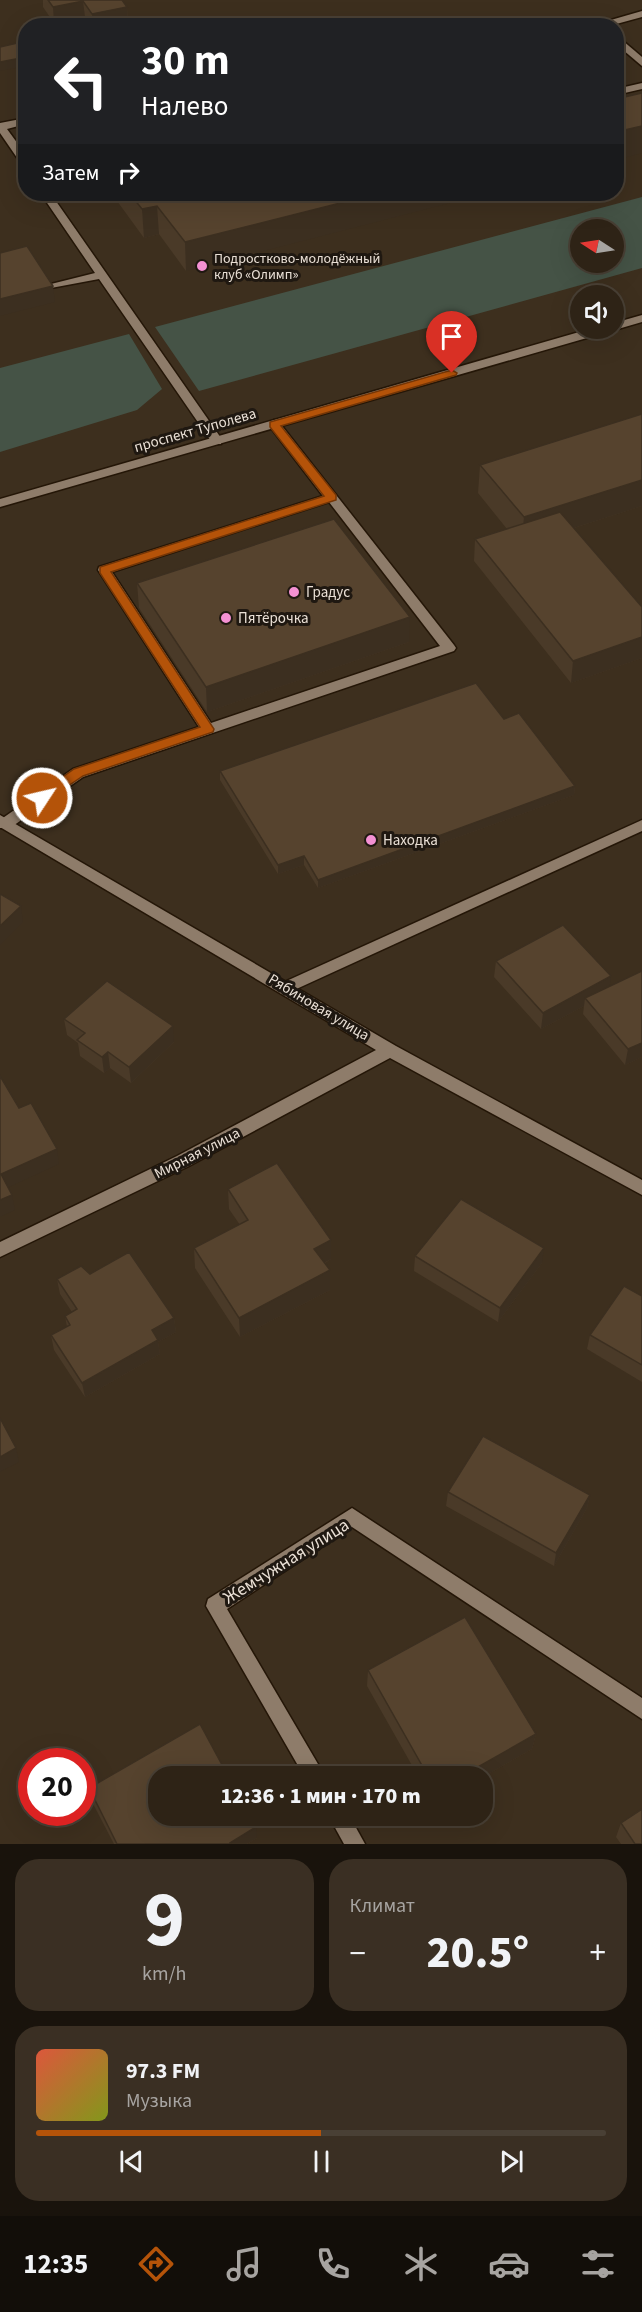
<!DOCTYPE html>
<html lang="ru">
<head>
<meta charset="utf-8">
<style>
	body { margin:0; font-family:"Source Sans 3",sans-serif; background:#3a2f23; color:#f1f3f6; height:100vh; display:flex; flex-direction:column; font-size:22px; white-space:nowrap }
	* { box-sizing:border-box; margin:0 }
	p { font-size:20px; color:#a7a4a1 }
	.icon { flex:none; width:33px; height:33px; fill:none; stroke:currentColor; stroke-width:2; stroke-linecap:round; stroke-linejoin:round }
	.map { position:relative; height:1844px; overflow:hidden }
	.details { display:flex; flex-direction:column; gap:15px; padding:15px; background:#19130c; flex:1 }
	.details>* { flex:none }
	.top-card { position:absolute; left:18px; top:18px; width:606px; height:183px; border-radius:24px; box-shadow:0 6px 24px #0002,0 0 0 2px #494035; background:#202124; color:#fff; overflow:hidden }
	.needle { width:39px; rotate:282deg }
	.buttons { position:absolute; left:570px; top:219px; display:grid; gap:12px }
	.buttons a { display:grid; place-items:center; width:54px; height:54px; border-radius:50%; background:#2e2316; box-shadow:0 6px 24px #0002,0 0 0 2px #494035; font-size:30px }
	.speed { position:absolute; left:18px; top:1748px; display:flex; gap:12px; font-size:30px; font-weight:700; text-align:center }
	.speed>* { display:grid; place-content:center; width:78px; height:78px; border-radius:50%; background:#2e2316; box-shadow:0 6px 24px #0002,0 0 0 2px #494035; line-height:1 }
	.speed .limit { border:9px solid #d22; background:#fff; color:#111 }
	.pin { position:absolute; display:grid; place-items:center; width:51px; height:51px; color:#fff; margin:-62px -26px; border-radius:50% 50% 50% 0; rotate:-45deg; box-shadow:0 0 6px #0007 }
	.pin .icon { rotate:45deg }
	.me { position:absolute; width:66px; margin:-33px; rotate:55deg; stroke-linejoin:round; filter:drop-shadow(0 0 4px #0008) }
	.turn { display:flex; align-items:center; gap:21px; height:126px; padding:0 24px; font-size:27px }
	.turn .icon { width:78px; height:78px; stroke-width:2.5 }
	.turn b { display:block; font-size:42px; line-height:51px }
	.then { display:flex; align-items:center; height:57px; padding:0 24px; background:#0003; gap:12px; font-size:22px }
	.big { font-size:45px; font-weight:800; line-height:1.1 }
	.details .card { flex:1; display:flex; flex-direction:column; justify-content:center; gap:9px; min-width:0; padding:0 21px; border-radius:24px; background:#3a2f23 }
	.details .dial { align-items:center; gap:0 }
	.dial b { font-size:78px; line-height:1 }
	.song { display:flex; align-items:center; gap:18px }
	.cover { width:72px; height:72px; border-radius:9px; background:linear-gradient(135deg,hsl(10 70% 55%),hsl(70 70% 35%)) }
	.played { height:6px; border-radius:3px; background:linear-gradient(90deg,#b45309 50%,#494035 50%) }
	.keys { display:flex; justify-content:space-around; direction:ltr }
	.heat { display:flex; justify-content:space-between; align-items:center; font-size:33px; direction:ltr }
	.details .tiles { flex:1; display:grid; gap:15px; grid-template-columns:1fr 1fr }
	.card:last-child { grid-column:span 2 }
	.trip { position:absolute; left:148px; top:1766px; width:345px; height:60px; border-radius:24px; background:#2e2316; box-shadow:0 6px 24px #0002,0 0 0 2px #494035; font-weight:800; line-height:60px; text-align:center }
	.dock { display:flex; height:96px; justify-content:space-around; align-items:center; background:#120e09; color:#a7a4a1 }
	.dock .icon { width:42px; height:42px }
	.dock .on { color:#b45309 }
	.dock b { font-size:27px; color:#f1f3f6 }
	.map>svg:first-child { display:block }
</style>
</head>
<body>
<div class="map">
<svg width="642" height="1844" viewBox="0 0 642 1844">
	<rect width="100%" height="100%" fill="#3d2f1e"/>
	<g fill="#455346" fill-rule="evenodd">
		<path d="M642,197v71l-443,123 -44,-64zM580,230h34v32h-34z"/>
		<path d="M129,334l33,55 -25,21 -137,42v-84z"/>
	</g>
	<g fill="none" stroke-linecap="round" stroke-linejoin="round">
		<g stroke="#241607" stroke-width="3">
			<g id="lane">
				<path d="M642,11v6l-33,9 -12,-2z"/>
				<path d="M616,35l26,22v9l-26,-22z"/>
				<path d="M642,83v6l-26,6v-6z"/>
				<path d="M26,118v6l-19,5 19,26v11l-4,-1 -22,-32v-10z"/>
				<path d="M41,194h10l170,244v6h-8l-114,-165 -48,9v-4l44,-11z"/>
				<path d="M274,420l4,1 176,224 2,3 -2,3 -371,126 -73,51h-10v-8l73,-51 126,-42 -101,-157 1,-3 224,-71 -55,-72zM329,502l111,144 -229,77 -99,-151z"/>
				<path d="M642,820v11l-350,160h-10l-3,-4 3,-4z"/>
			</g>
		</g>
		<g stroke="#241607" stroke-width="3">
			<g id="street">
				<path d="M0,815l396,231 246,134v15l-252,-137 -201,108 -189,91v-15l177,-86 199,-106 -376,-223z"/>
				<path d="M352,1508l290,190v21l-290,-192 -125,82 98,167h-21l-98,-170 2,-7z"/>
				<path d="M328,1815h21l16,29h-21z"/>
			</g>
		</g>
		<g stroke="#241607" stroke-width="3">
			<path id="secondary" d="M642,315v7l-24,7 -618,178v-8l593,-171h21v-5z"/>
		</g>
		<use href="#lane" fill="#8e7c6a" fill-rule="evenodd"/>
		<use href="#street" fill="#8e7c6a" fill-rule="evenodd"/>
		<use href="#secondary" fill="#8e7c6a" fill-rule="evenodd"/>
	</g>
	<g fill="#4a3a28">
		<path d="M43,0h79l5,7 1,16 -12,3h-25l-6,-9 -31,6 -11,-16z"/>
		<path d="M112,194h86l7,8 -19,69 -27,-37 -15,4z"/>
		<path d="M480,465l162,41 -68,22 68,79v51l-71,25 -97,-122 1,-22 32,-10 -29,-36z"/>
		<path d="M137,583l272,59 -202,70 -68,-104z"/>
		<path d="M504,719l71,67 -1,9 -256,93 -14,-23 -26,9 -58,-94v-9z"/>
		<path d="M496,961l114,25 32,71 -17,8 -42,-51 1,-8 -43,23 -47,-52z"/>
		<path d="M64,1019l110,23 -43,41 -21,-15 -6,5 -24,-17 -2,-13 -11,-8z"/>
		<path d="M228,1189l103,51v19l-6,4 5,27 -90,47 -45,-69 -1,-20 46,-23 -11,-16z"/>
		<path d="M415,1256l127,7 -44,59 -84,-51z"/>
		<path d="M90,1274l84,44 2,14 -18,10 2,12 -75,43 -31,-47 -3,-15 16,-8 -2,-11 7,-4 -12,-18 -3,-15z"/>
		<path d="M642,1296v86l-55,-33 3,-14z"/>
		<path d="M448,1492l142,3 -3,13 -33,58 -108,-60z"/>
		<path d="M368,1670l168,64 -4,15 -49,28v-1h-65l-51,-90z"/>
		<path d="M89,1788l168,50 -10,6h-133l-23,-44z"/>
		<path d="M621,1823l21,21h-21l-5,-7z"/>
	</g>
	<g fill="#3c2f20">
		<path d="M83,1l2,16 -31,6 -1,-16z"/>
		<path d="M127,7l1,16 -12,3h-23l-1,-12z"/>
		<path d="M26,57v9l-26,5v-9z"/>
		<path d="M642,126v27l-26,7v-28z"/>
		<path d="M376,194h109l-299,77 -1,-29z"/>
		<path d="M157,206l2,28 -15,4 -2,-29z"/>
		<path d="M53,286l2,16 -55,14v-17z"/>
		<path d="M642,480v26l-121,39 3,-28z"/>
		<path d="M410,617l-1,25 -202,70 -1,-25z"/>
		<path d="M642,637v21l-71,25 2,-22z"/>
		<path d="M575,786l-1,9 -256,93v-8z"/>
		<path d="M304,856v9l-26,9v-9z"/>
		<path d="M21,906l2,16 -23,23v-19z"/>
		<path d="M611,976l-2,16 -24,6 -1,8 -43,23 2,-16z"/>
		<path d="M173,1026l1,16 -43,41 -2,-16z"/>
		<path d="M642,1043v14l-17,8 3,-16z"/>
		<path d="M108,1052l2,16 -6,5 -2,-16z"/>
		<path d="M57,1149l2,15 -54,25 -4,-15z"/>
		<path d="M12,1195l3,15 -15,7v-17z"/>
		<path d="M331,1240v19l-16,9 -1,-19z"/>
		<path d="M544,1248l-2,15 -44,59 2,-14z"/>
		<path d="M330,1270v20l-90,47 -1,-19z"/>
		<path d="M174,1318l2,14 -18,10 2,12 -75,43 -3,-14 70,-53z"/>
		<path d="M16,1448l3,14 -19,10v-15z"/>
		<path d="M590,1495l-3,13 -33,58 2,-13z"/>
		<path d="M536,1734l-4,15 -49,28v-1h-21z"/>
		<path d="M256,1827l1,11 -10,6h-17v-1z"/>
	</g>
	<g fill="#56432e" stroke="#3c2f20" stroke-width="1.5">
		<path d="M48,0h74l5,7 -35,7 -9,-13 -30,6z"/>
		<path d="M26,41v16l-26,5v-15z"/>
		<path d="M642,93v33l-26,6v-33z"/>
		<path d="M130,194h68l7,8 34,-8h137l-191,48 -28,-36 -15,3z"/>
		<path d="M27,246l26,40 -53,13v-46z"/>
		<path d="M642,414v66l-118,37 -44,-52z"/>
		<path d="M560,512l82,95v30l-69,24 -98,-122z"/>
		<path d="M334,519l76,98 -204,70 -69,-104z"/>
		<path d="M476,683l28,36 15,-6 56,73 -257,94 -14,-24 -26,9 -58,-94z"/>
		<path d="M0,894l21,12 -21,20z"/>
		<path d="M563,925l48,51 -68,37 -47,-52z"/>
		<path d="M642,971v72l-14,6 -43,-51z"/>
		<path d="M107,981l66,45 -44,41 -21,-15 -6,5 -25,-17 8,-7 -21,-14z"/>
		<path d="M0,1076l19,32 12,-5 26,46 -56,25 11,21 -12,5z"/>
		<path d="M277,1163l54,77 -17,9 16,21 -91,48 -45,-70 54,-28 -20,-31z"/>
		<path d="M461,1199l83,49 -44,60 -85,-52z"/>
		<path d="M129,1252l45,66 -22,12 6,10 -76,43 -31,-48 19,-10 -5,-9 12,-7 -20,-30 24,-13 9,8z"/>
		<path d="M624,1286l18,10v69l-52,-30z"/>
		<path d="M0,1418l16,30 -16,9z"/>
		<path d="M483,1436l107,59 -34,58 -108,-61z"/>
		<path d="M465,1617l71,117 -74,42h-34l-60,-106z"/>
		<path d="M200,1724l28,52h-69v39h91l6,12 -26,16 1,1h-114l-28,-56z"/>
		<path d="M642,1809v35h-7l-14,-21z"/>
	</g>
	<path fill="#b45309" stroke="#753606" stroke-width="1.5" d="M452,370l5,3 -1,2 -175,51 55,69v5l-225,72 103,157 -1,3 -130,44 -37,25h-9l-2,-3 2,-3 37,-26 126,-42 -100,-154v-6l224,-71 -54,-69v-5z"/>
	<g fill="#f491d3" stroke="#1f1811" stroke-width="2">
		<circle cx="202" cy="266" r="6"/>
		<circle cx="294" cy="592" r="6"/>
		<circle cx="226" cy="618" r="6"/>
		<circle cx="371" cy="840" r="6"/>
	</g>
	<g text-anchor="middle" stroke-width="6" stroke-linejoin="round" paint-order="stroke">
		<g font-size="14" fill="#eae0d6" stroke="#1f1811" text-anchor="start">
			<text x="214" y="263">Подростково-молодёжный<tspan x="214" dy="16">клуб «Олимп»</tspan></text>
		</g>
		<g font-size="15" fill="#eae0d6" stroke="#1f1811">
			<text transform="translate(195 430) rotate(-16)" y="5">проспект Туполева</text>
			<text transform="translate(319 1007) rotate(31)" y="5">Рябиновая улица</text>
			<text transform="translate(197 1153) rotate(-27)" y="5">Мирная улица</text>
		</g>
		<g font-size="15" fill="#eae0d6" stroke="#1f1811" text-anchor="start">
			<text x="306" y="597">Градус</text>
			<text x="238" y="623">Пятёрочка</text>
			<text x="383" y="845">Находка</text>
		</g>
		<g font-size="18" fill="#eae0d6" stroke="#1f1811">
			<text transform="translate(286 1561) rotate(-32)" y="6">Жемчужная улица</text>
		</g>
	</g>
</svg>
<div class="buttons">
<a><svg class="needle" viewBox="-14 -14 28 28"><path d="M0-13l5 13h-10z" fill="#e53935"/><path d="M0 13l5-13h-10z" fill="#a7a4a1"/></svg></a>
<a><svg class="icon" aria-label="sound" viewBox="0 0 24 24"><path d="M4 9h4l5-4v14l-5-4H4zM17 9q2 3 0 6"/></svg></a>
</div>
<div class="speed"><div class="limit">20</div></div>
<div class="pin" style="left:452px;top:373px;background:#d93025"><svg class="icon" aria-label="arrive" viewBox="0 0 24 24"><path d="M6 21V4h12l-3 4 3 4H6"/></svg></div>
<svg class="me" style="left:42px;top:798px" viewBox="-20 -20 40 40"><circle r="17" fill="#b45309" stroke="#fff" stroke-width="3"/><path d="M0-11L8 9 0 5-8 9z" fill="#fff"/></svg>
<div class="trip">12:36 · 1 мин · 170 m</div>
<div class="top-card">
<div class="turn"><svg class="icon" aria-label="left" viewBox="0 0 24 24"><path d="M17 20v-9H6M10 6l-5 5 5 5"/></svg><div><b>30 m</b>Налево</div></div>
<div class="then">Затем<svg class="icon" aria-label="right" viewBox="0 0 24 24"><path d="M7 20v-9h11M14 6l5 5-5 5"/></svg></div>
</div>
</div>
<section class="details">
<div class="tiles">
<div class="card dial"><b>9</b><p>km/h</p></div>
<div class="card"><p>Климат</p>
<div class="heat"><a>−</a><b class="big">20.5°</b><a>+</a></div>
</div>
<div class="card">
<div class="song"><i class="cover"></i><div><b>97.3 FM</b><p>Музыка</p></div></div>
<div class="played"></div>
<div class="keys"><svg class="icon" aria-label="previous" viewBox="0 0 24 24"><path d="M18 5L8 12l10 7zM5 5v14"/></svg><svg class="icon" aria-label="pause" viewBox="0 0 24 24"><path d="M8 5v14M16 5v14"/></svg><svg class="icon" aria-label="next" viewBox="0 0 24 24"><path d="M6 5l10 7-10 7zM19 5v14"/></svg></div>
</div>
</div>
</section>
<nav class="dock">
<b>12:35</b>
<svg class="icon on" aria-label="directions" viewBox="0 0 24 24"><path d="M12 3l9 9-9 9-9-9zM9 14v-3h6M13 9l2 2-2 2"/></svg>
<svg class="icon" aria-label="music" viewBox="0 0 24 24"><path d="M9 18V5l10-2v13"/><circle cx="6" cy="18" r="3"/><circle cx="16" cy="16" r="3"/></svg>
<svg class="icon" aria-label="phone" viewBox="0 0 24 24"><path d="M5 4h4l2 5-3 2q2 4 5 5l2-3 5 2v4C11 20 4 13 5 4z"/></svg>
<svg class="icon" aria-label="climate" viewBox="0 0 24 24"><path d="M12 3v18M4 7l16 10M4 17L20 7"/></svg>
<svg class="icon" aria-label="car" viewBox="0 0 24 24"><path d="M5 17H2v-5l4-1 3-4h7l3 4 3 1v5h-3M9 17h6M6 11h13"/><circle cx="7" cy="17" r="2"/><circle cx="17" cy="17" r="2"/></svg>
<svg class="icon" aria-label="filters" viewBox="0 0 24 24"><path d="M4 7h16M4 17h16"/><circle cx="9" cy="7" r="2"/><circle cx="15" cy="17" r="2"/></svg>
</nav>
</body>
</html>
